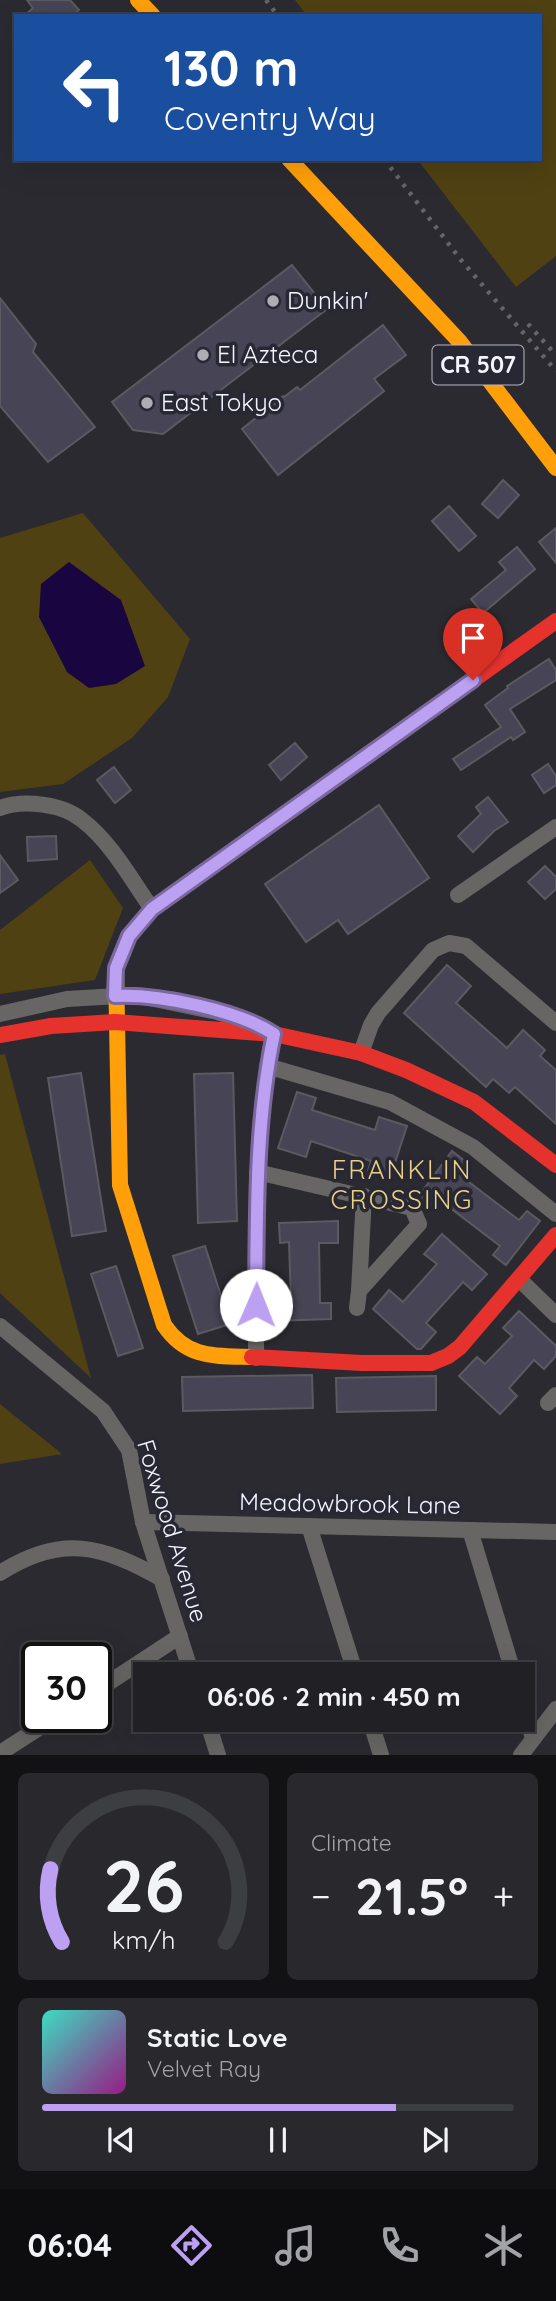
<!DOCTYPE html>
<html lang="en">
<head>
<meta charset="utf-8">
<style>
	body { margin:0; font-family:Quicksand,sans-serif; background:#28282d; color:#f1f3f6; height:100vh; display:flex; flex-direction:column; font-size:26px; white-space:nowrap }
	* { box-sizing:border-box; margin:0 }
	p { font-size:23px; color:#a2a3a7 }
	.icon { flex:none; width:38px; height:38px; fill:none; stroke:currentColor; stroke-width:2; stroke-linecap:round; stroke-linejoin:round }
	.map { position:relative; height:1755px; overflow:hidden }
	.drawer { display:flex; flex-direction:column; gap:18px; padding:18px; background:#121214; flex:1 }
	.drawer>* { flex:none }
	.guide { position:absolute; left:14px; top:14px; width:528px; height:147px; border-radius:0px; box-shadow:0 7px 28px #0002,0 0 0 2px #3d3e42; background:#1a4fa0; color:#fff; overflow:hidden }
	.speed { position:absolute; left:21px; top:1642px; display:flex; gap:14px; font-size:35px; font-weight:700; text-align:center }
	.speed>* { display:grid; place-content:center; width:91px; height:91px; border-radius:50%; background:#202025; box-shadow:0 7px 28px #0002,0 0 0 2px #3d3e42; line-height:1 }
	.speed .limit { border:4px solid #111; border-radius:10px; background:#fff; color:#111 }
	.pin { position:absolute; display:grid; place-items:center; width:60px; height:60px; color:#fff; margin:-72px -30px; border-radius:50% 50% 50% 0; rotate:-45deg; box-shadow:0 0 7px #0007 }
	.pin .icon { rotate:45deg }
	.me { position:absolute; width:77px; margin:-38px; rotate:1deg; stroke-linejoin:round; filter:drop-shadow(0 0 5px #0008) }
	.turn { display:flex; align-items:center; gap:24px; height:147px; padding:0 35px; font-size:32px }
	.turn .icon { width:91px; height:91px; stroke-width:2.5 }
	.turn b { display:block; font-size:49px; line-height:60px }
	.big { font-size:52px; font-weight:800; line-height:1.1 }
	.drawer .card { flex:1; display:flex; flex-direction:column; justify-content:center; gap:10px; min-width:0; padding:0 24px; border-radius:10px; background:#28282d }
	.drawer .dial { align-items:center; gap:0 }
	.dial svg { height:182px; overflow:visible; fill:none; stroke:#3d3e42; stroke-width:7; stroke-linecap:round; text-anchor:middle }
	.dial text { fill:#f1f3f6; stroke:none }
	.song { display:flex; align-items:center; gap:21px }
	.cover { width:84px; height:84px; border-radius:10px; background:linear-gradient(135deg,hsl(170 70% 55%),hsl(310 70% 35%)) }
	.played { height:7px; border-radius:4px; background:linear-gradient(90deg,#bca0f2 75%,#3d3e42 75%) }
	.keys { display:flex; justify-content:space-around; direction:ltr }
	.heat { display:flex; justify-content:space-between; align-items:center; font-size:38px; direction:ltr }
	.drawer .tiles { flex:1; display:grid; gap:18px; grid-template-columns:1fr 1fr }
	.card:last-child { grid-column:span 2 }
	.trip { position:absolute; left:133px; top:1662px; width:402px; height:70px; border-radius:0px; background:#202025; box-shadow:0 7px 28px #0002,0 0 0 2px #3d3e42; font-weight:800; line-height:70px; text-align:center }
	.tabs { display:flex; height:112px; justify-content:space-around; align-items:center; background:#0d0d0f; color:#a2a3a7 }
	.tabs .icon { width:49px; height:49px }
	.tabs .on { color:#bca0f2 }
	.tabs b { font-size:32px; color:#f1f3f6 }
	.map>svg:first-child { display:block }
</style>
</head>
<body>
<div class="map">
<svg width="556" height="1755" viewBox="0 0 556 1755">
	<rect width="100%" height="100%" fill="#2b2a31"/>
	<g fill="#4f4111">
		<path d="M295,0h261v256l-40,31 -99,-128h124v-143h-234z"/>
		<path d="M83,513l107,126 -22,58 -36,41 -69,46 -63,8v-254z"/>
		<path d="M90,860l33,48 -28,72 -95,14v-64z"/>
		<path d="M5,1054l86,324 -91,-85v-238z"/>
		<path d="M0,1404l62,50 -62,10z"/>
	</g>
	<path fill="#19053f" d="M69,562l52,38 24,66 -29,18 -27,4 -22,-16 -28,-55 2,-33z"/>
	<g fill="#474455" stroke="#5a5a60" stroke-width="2">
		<path d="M27,0h43l9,10 -7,6h-48l9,-8z"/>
		<path d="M292,265l35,44 -164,125 -30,-4 -21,-28z"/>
		<path d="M0,298l36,46 -3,8 62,75 -47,35 -48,-56z"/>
		<path d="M383,325l23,30 -32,24 10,12 -106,84 -36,-46 41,-33 1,1 13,-10 3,3z"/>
		<path d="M503,480l16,15 -21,23 -16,-14z"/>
		<path d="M449,506l27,30 -17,15 -27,-30z"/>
		<path d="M556,528v35l-17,-21z"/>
		<path d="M517,547l18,22 -52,44 -12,-14 35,-29 -7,-8z"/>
		<path d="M549,659l7,11v10l-46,29 15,23 -12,8 -2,-3 -50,33 -8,-11 48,-32 -16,-22 23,-17 -1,-2z"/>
		<path d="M295,743l12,14 -26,23 -12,-15z"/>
		<path d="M548,764l8,12v9l-12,8 -12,-18z"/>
		<path d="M114,767l17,23 -16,13 -18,-23z"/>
		<path d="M488,797l20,25 -14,9 -21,21 -15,-16 23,-22 -5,-7z"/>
		<path d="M379,805l50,73 -81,56 -10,-14 -32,22 -41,-58z"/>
		<path d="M56,836l1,23 -29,2 -1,-24z"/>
		<path d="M0,855l18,25 -18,13z"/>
		<path d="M545,866l11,11v12l-11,10 -17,-17z"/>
		<path d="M447,965l24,21 -15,17 51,45 16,-18 22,20 -5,6 16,14v54l-41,-37 -6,6 -16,-14 -7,8 -82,-74z"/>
		<path d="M81,1073l25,158 -34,5 -24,-158z"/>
		<path d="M233,1073l4,148 -39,2 -4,-149z"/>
		<path d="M297,1092l19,6 -4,12 63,20 4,-13 28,9 -17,52 -22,-7 3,-10 -60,-20 -5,16 -28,-9z"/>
		<path d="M452,1151l18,14 -9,11 58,44 8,-9 13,10 -34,44 -13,-10 7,-9 -63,-48 -7,9 -12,-10z"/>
		<path d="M338,1221v22h-19l1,60h11v16l-58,2v-19h18l-2,-60 -9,1 -1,-20z"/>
		<path d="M442,1234l45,40 -15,16 -9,-8 -37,41 10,9 -15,17h-4l-44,-40 16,-19 14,12 34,-38 -13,-10z"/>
		<path d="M205,1246l25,78 -32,10 -25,-78z"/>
		<path d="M116,1266l27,82 -25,8 -27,-82z"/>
		<path d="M519,1311l37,35v10l-12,13 -10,-9 -25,28 8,8 -17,18 -41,-38 18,-19 8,7 27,-28 -9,-8z"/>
		<path d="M312,1375l1,33 -130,3 -1,-34z"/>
		<path d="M436,1376v34l-99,2 -1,-34z"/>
	</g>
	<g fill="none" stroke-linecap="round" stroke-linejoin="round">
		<g stroke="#676665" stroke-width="16">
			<path d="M0,808c23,-9 63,-4 82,12 29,22 49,59 70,89"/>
			<path d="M458,895l98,-68"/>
			<path d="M0,1014l67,-15 68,-4 82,17 43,13 14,9c-22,107 -17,216 -18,324"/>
			<path d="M361,1053l10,-28 7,-12 55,-63 16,-7 17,3 90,77"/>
			<path d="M267,1066l123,36 83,45 83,67"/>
			<path d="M257,1172l155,36 7,16 -60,67 -2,17"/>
			<path d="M519,1279l37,36"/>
			<path d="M359,1291l5,-95"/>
			<path d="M0,1326l103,85 26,39 14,72 49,153"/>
			<path d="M548,1403l8,-8"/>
			<path d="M143,1522l413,10"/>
			<path d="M309,1526l47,149"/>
			<path d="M470,1530l44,145"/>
			<path d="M0,1573c61,-39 102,-28 162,6"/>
			<path d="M96,1691l84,-55"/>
			<path d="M523,1705l10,33"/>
			<path d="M207,1720l11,35"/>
			<path d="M370,1720l11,35"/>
			<path d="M0,1753l56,-36"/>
			<path d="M521,1755l35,-46"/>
		</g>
		<g stroke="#ff9f0a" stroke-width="16">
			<path d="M138,0l15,16"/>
			<path d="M289,159l171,183 96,126"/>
			<path d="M205,871l-53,38 -23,27 -13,32 4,217 44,140c23,34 51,31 88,32"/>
		</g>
		<g stroke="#e5322d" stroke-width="16">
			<path d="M205,871l351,-250"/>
			<path d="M0,1035l51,-9 64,-4 159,12 87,19 45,17 68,32 82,63"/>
			<path d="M252,1357l110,6h69l17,-7 12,-9 96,-112"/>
		</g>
		<g stroke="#666668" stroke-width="4.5" stroke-dasharray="3.5 7" stroke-linecap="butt">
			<path d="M266,0l12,16"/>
			<path d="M384,159l77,101 95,111"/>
			<path d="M528,324l28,31"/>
		</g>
	</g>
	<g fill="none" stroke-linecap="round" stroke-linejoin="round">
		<g stroke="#7a689d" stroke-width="18">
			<path id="route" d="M256,1305c1,-91 -1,-181 18,-271 -37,-24 -115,-40 -159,-38l1,-28 13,-32 23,-27 321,-229"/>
		</g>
		<use href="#route" stroke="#bca0f2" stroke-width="12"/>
	</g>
	<g fill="#aeadb6" stroke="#282734" stroke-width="2.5">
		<circle cx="273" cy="301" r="7"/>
		<circle cx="203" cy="355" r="7"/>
		<circle cx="147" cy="403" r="7"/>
	</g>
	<g text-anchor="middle" stroke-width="7" stroke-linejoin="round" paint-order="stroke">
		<rect fill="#282734" stroke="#b7b6c1" stroke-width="2" x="432.5" y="345.5" width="91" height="39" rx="5"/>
		<g font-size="23" font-weight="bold" fill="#f4f4fd">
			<text x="478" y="373">CR 507</text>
		</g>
		<g font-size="24" fill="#f4f4fd" stroke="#282734" text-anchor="start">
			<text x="287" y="309">Dunkin'</text>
			<text x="217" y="363">El Azteca</text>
			<text x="161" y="411">East Tokyo</text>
		</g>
		<g font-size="24" fill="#f4f4fd" stroke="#282734">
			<text transform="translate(350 1504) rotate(1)" y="8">Meadowbrook Lane</text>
			<text transform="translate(172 1531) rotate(73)" y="8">Foxwood Avenue</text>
		</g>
		<g font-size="26" letter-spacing="2" fill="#e9d184" stroke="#282734">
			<text x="402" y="1179">FRANKLIN<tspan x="402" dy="30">CROSSING</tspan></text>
		</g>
	</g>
</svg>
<div class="speed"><div class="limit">30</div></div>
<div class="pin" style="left:473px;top:680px;background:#d93025"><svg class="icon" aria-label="arrive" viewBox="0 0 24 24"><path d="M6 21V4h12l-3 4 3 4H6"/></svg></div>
<svg class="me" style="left:256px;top:1305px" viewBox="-20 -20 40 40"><circle r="19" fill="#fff"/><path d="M0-13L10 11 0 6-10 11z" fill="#bca0f2"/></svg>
<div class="trip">06:06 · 2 min · 450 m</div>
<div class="guide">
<div class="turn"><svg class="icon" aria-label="left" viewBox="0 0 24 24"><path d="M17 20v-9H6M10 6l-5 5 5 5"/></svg><div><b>130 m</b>Coventry Way</div></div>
</div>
</div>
<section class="drawer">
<div class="tiles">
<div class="card dial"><svg viewBox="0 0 100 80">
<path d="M14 69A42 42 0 1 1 86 69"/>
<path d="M14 69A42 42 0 0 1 9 37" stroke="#bca0f2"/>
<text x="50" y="56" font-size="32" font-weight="700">26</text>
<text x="50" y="72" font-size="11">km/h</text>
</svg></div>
<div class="card"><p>Climate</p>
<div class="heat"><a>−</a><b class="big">21.5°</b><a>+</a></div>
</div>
<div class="card">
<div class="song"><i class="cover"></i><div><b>Static Love</b><p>Velvet Ray</p></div></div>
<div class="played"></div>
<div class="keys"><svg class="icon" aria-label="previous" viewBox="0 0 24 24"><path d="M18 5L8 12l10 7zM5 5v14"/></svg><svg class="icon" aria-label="pause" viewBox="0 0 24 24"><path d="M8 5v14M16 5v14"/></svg><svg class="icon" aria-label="next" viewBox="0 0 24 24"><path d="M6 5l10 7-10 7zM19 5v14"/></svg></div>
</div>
</div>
</section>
<nav class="tabs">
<b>06:04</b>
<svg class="icon on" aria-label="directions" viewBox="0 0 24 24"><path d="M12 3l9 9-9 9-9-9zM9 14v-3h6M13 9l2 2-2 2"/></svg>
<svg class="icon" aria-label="music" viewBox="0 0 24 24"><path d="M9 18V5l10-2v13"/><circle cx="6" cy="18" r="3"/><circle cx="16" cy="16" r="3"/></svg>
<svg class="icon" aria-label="phone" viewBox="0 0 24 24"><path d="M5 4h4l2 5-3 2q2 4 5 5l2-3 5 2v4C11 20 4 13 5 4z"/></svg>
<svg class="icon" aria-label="climate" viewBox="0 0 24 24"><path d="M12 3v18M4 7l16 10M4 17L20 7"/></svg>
</nav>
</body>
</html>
